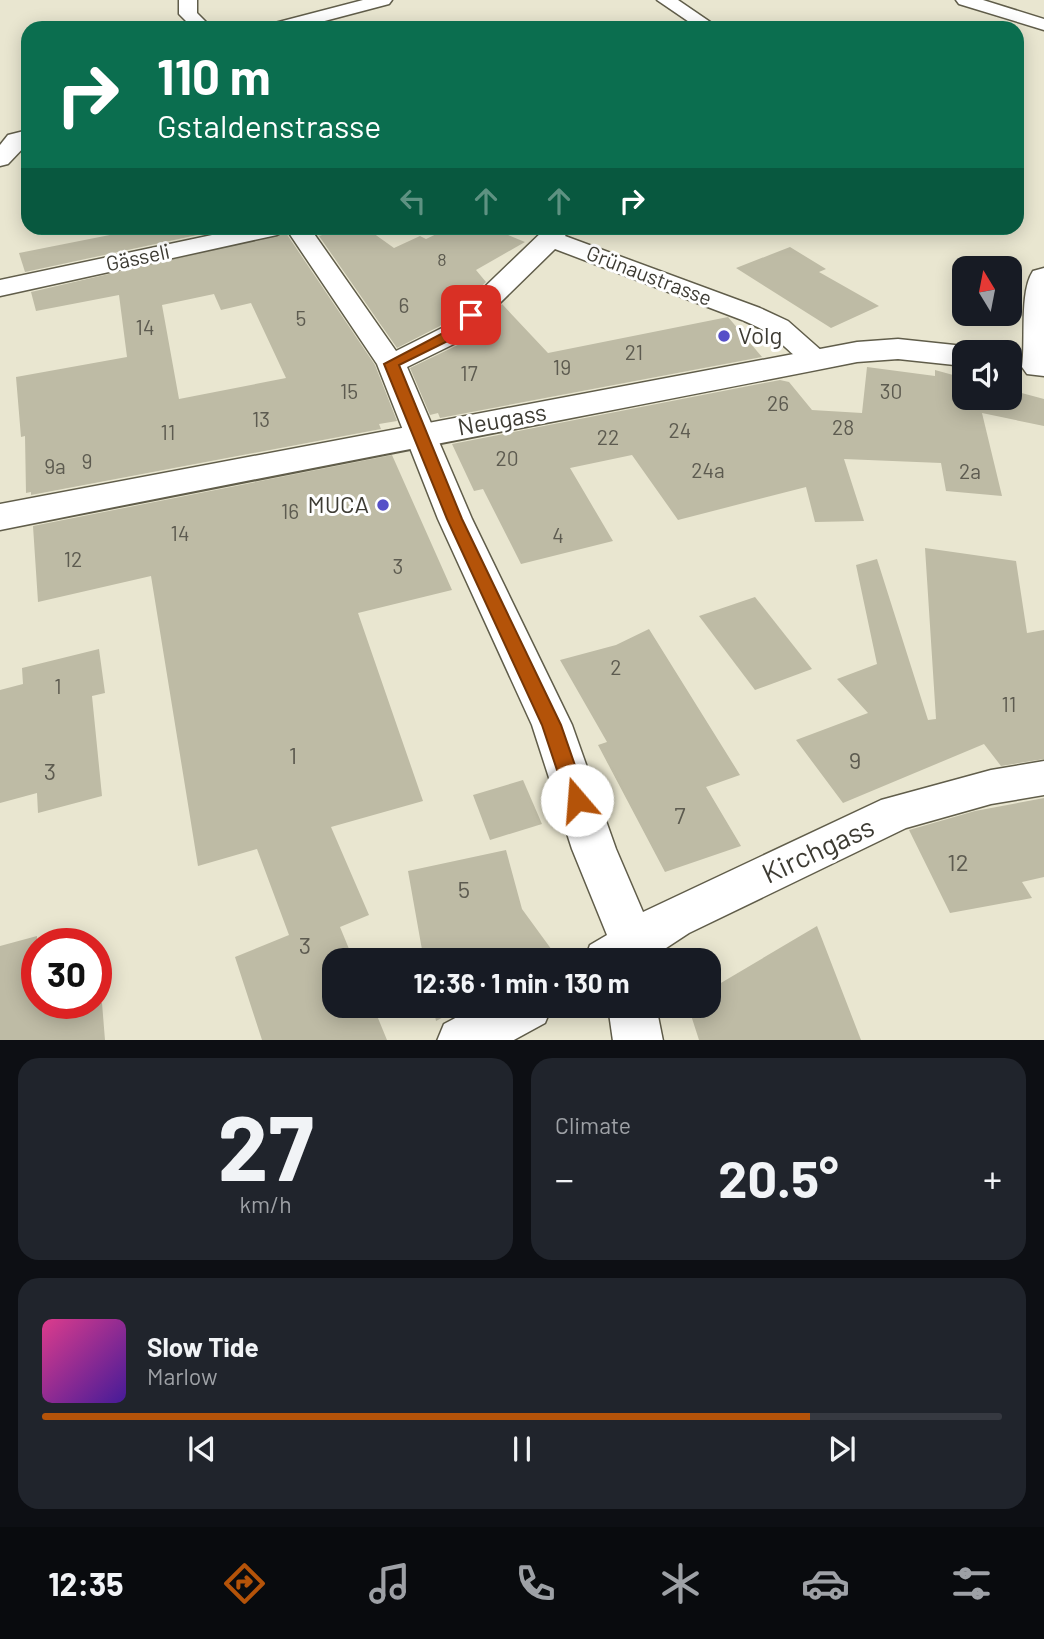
<!DOCTYPE html>
<html lang="en">
<head>
<meta charset="utf-8">
<style>
	body { margin:0; font-family:Barlow,sans-serif; background:#20242c; color:#f1f3f6; height:100vh; display:flex; flex-direction:column; font-size:26px; white-space:nowrap }
	* { box-sizing:border-box; margin:0 }
	p { font-size:23px; color:#9ea1a6 }
	.icon { flex:none; width:38px; height:38px; fill:none; stroke:currentColor; stroke-width:2; stroke-linecap:round; stroke-linejoin:round }
	.map { position:relative; height:1040px; overflow:hidden }
	.details { display:flex; flex-direction:column; gap:18px; padding:18px; background:#0d0f14; flex:1 }
	.details>* { flex:none }
	.hud { position:absolute; left:21px; top:21px; width:1003px; height:214px; border-radius:21px; box-shadow:0 4px 18px #0003; background:#0b6e4f; color:#fff; overflow:hidden }
	.needle { width:46px; rotate:350deg }
	.controls { position:absolute; left:952px; top:256px; display:grid; gap:14px }
	.controls a { display:grid; place-items:center; width:70px; height:70px; border-radius:14px; background:#171b24; box-shadow:0 4px 18px #0003; font-size:35px }
	.speed { position:absolute; left:21px; top:928px; display:flex; gap:14px; font-size:35px; font-weight:700; text-align:center }
	.speed>* { display:grid; place-content:center; width:91px; height:91px; border-radius:50%; background:#171b24; box-shadow:0 4px 18px #0003; line-height:1 }
	.speed .limit { border:10px solid #d22; background:#fff; color:#111 }
	.pin { position:absolute; display:grid; place-items:center; width:60px; height:60px; color:#fff; margin:-30px; border-radius:14px; box-shadow:0 4px 10px #0006 }
	.me { position:absolute; width:77px; margin:-38px; rotate:342deg; stroke-linejoin:round; filter:drop-shadow(0 0 5px #0008) }
	.turn { display:flex; align-items:center; gap:24px; height:147px; padding:0 21px; font-size:32px }
	.turn .icon { width:91px; height:91px; stroke-width:2.5 }
	.turn b { display:block; font-size:49px; line-height:60px }
	.lanes { display:flex; align-items:center; height:66px; padding:0 21px; background:#0003; justify-content:center; gap:35px; direction:ltr }
	.lanes .off { opacity:.35 }
	.big { font-size:52px; font-weight:700; line-height:1.1 }
	.details .widget { flex:1; display:flex; flex-direction:column; justify-content:center; gap:10px; min-width:0; padding:0 24px; border-radius:21px; background:#20242c }
	.details .dial { align-items:center; gap:0 }
	.dial b { font-size:91px; line-height:1 }
	.song { display:flex; align-items:center; gap:21px }
	.cover { width:84px; height:84px; border-radius:10px; background:linear-gradient(135deg,hsl(330 70% 55%),hsl(260 70% 35%)) }
	.played { height:7px; border-radius:4px; background:linear-gradient(90deg,#b45309 80%,#363941 80%) }
	.keys { display:flex; justify-content:space-around; direction:ltr }
	.heat { display:flex; justify-content:space-between; align-items:center; font-size:38px; direction:ltr }
	.details .tiles { flex:1; display:grid; gap:18px; grid-template-columns:1fr 1fr }
	.widget:last-child { grid-column:span 2 }
	.trip { position:absolute; left:322px; top:948px; width:399px; height:70px; border-radius:21px; background:#171b24; box-shadow:0 4px 18px #0003; font-weight:700; line-height:70px; text-align:center }
	.menu { display:flex; height:112px; justify-content:space-around; align-items:center; background:#090b0e; color:#9ea1a6 }
	.menu .icon { width:49px; height:49px }
	.menu .on { color:#b45309 }
	.menu b { font-size:32px; color:#f1f3f6 }
	.map>svg:first-child { display:block }
</style>
</head>
<body>
<div class="map">
<svg width="1044" height="1041" viewBox="0 0 1044 1041">
	<rect width="100%" height="100%" fill="#e9e6d0"/>
	<g fill="#bebba5" fill-rule="evenodd">
		<path d="M145,228h52l5,6 -177,38 -6,-19z"/>
		<path d="M344,228h22l28,20 26,-12 6,3 23,-11h42l34,14 -49,28 10,12 -46,44 -43,22 -78,-112z"/>
		<path d="M286,233l89,132 22,56 -18,3 2,5 -350,66v-3l-5,1 -1,-57 -4,1 -5,-60 111,-20 -8,-62 -83,16 -5,-19zM214,294l7,16 30,-7 35,75 -107,21 -17,-94z"/>
		<path d="M790,247l36,22 -7,3 60,34 -48,22 -95,-60z"/>
		<path d="M502,304l46,49 180,-36 34,40 -322,61 -2,-5 -8,2 -20,-47 54,-26z"/>
		<path d="M867,367l68,9v-6l29,8v19h46v-7l34,9v27l-62,-13 20,83 -56,-5 -5,-28 -97,-4 20,62 -49,1 -9,-35 -128,33 -46,-65 -62,13 43,73 -92,23 -38,-75 -9,2 -22,-47 328,-64 9,2 23,28 50,3z"/>
		<path d="M392,455l60,135 -94,23 65,188 -92,26 38,88 -29,12 14,34h-20v45h39l14,34h-125l-27,-83 54,-22 -32,-86 -59,17 -47,-290 -113,26 -5,-76z"/>
		<path d="M925,548l91,13 11,72 17,-3v129l-43,7 -17,-22 -141,59 -47,-63 72,-27 -31,-34 40,-15 -21,-99 21,-6 51,161 8,-1z"/>
		<path d="M755,597l57,72 -57,21 -56,-74z"/>
		<path d="M649,629l91,146 -34,12 35,59 -76,26 -67,-127 9,-3 -47,-82 56,-15z"/>
		<path d="M99,649l6,44 -13,3 10,100 -64,17 -1,-20 -37,10v-113l23,-6 -1,-16z"/>
		<path d="M523,780l19,44 -52,16 -17,-45z"/>
		<path d="M1044,798v79l-22,5 10,16 -82,15 -41,-83 66,-19z"/>
		<path d="M506,850l16,59 35,48 -7,4h-126l-16,-90z"/>
		<path d="M817,926l44,114h-162l-11,-34h21v-16z"/>
		<path d="M37,936v67h65l3,37h-105v-94z"/>
		<path d="M433,1006h31l-28,15z"/>
	</g>
	<g fill="none" stroke-linecap="round" stroke-linejoin="round">
		<g stroke="#605d4a" stroke-width="3">
			<g id="minor">
				<path d="M179,0h18v13l15,15h-19l-14,-14z"/>
				<path d="M363,0h29l-3,4 -91,24h-30l3,-4z"/>
				<path d="M657,0h21l41,28h-21z"/>
				<path d="M956,0h27l61,19v11l-85,-26z"/>
				<path d="M28,130v13l-20,21 -8,2v-21l8,-10z"/>
				<path d="M245,228h65l86,123 46,-23 104,-100h24l-5,8 195,72 28,13 43,38 -4,6c-24,6 -38,-17 -56,-30 -8,-6 -20,-11 -29,-15l-187,-71 -93,91 -55,27 65,152 100,206 44,124 27,63 238,-112 110,-30 53,-9v34l-53,9 -85,24 -217,105 -32,21 -1,7h-72l6,-16 17,-10 -35,-86 -40,-124 -94,-206 -61,-155 -90,-134 -10,5 -277,61v-16z"/>
				<path d="M478,1006h74l-7,17 -33,18h-75l7,-17z"/>
				<path d="M608,1006h48l7,35h-50z"/>
			</g>
		</g>
		<g stroke="#605d4a" stroke-width="3">
			<g id="secondary">
				<path d="M1044,268v108l-17,-2 -5,-7c4,-27 -3,-75 11,-96z"/>
				<path d="M898,339l66,7 13,6h-13v14l-66,-7 -41,3c-286,57 -572,110 -857,168v-26l857,-162z"/>
			</g>
		</g>
		<use href="#minor" fill="#fff" fill-rule="evenodd"/>
		<use href="#secondary" fill="#fff" fill-rule="evenodd"/>
	</g>
	<path fill="#b45309" stroke="#753606" stroke-width="2" d="M466,312l11,3 -21,22 -57,28 63,154 99,206 26,75 -3,6 -7,2 -7,-2 -3,-6 -25,-75 -95,-206 -63,-155 63,-33z"/>
	<g fill="#5650c8" stroke="#fff" stroke-width="2.5">
		<circle cx="724" cy="336" r="7"/>
		<circle cx="383" cy="505" r="7"/>
	</g>
	<g text-anchor="middle" stroke-width="6" stroke-linejoin="round" paint-order="stroke">
		<g font-size="18" fill="#5d5b50">
			<text x="442" y="266">8</text>
		</g>
		<g font-size="21" fill="#3d3b33" stroke="#fff">
			<text transform="translate(138 258) rotate(-12)" y="7">Gässeli</text>
			<text transform="translate(649 276) rotate(21)" y="7">Grünaustrasse</text>
		</g>
		<g font-size="21" fill="#5d5b50">
			<text x="404" y="313">6</text>
			<text x="301" y="326">5</text>
			<text x="145" y="335">14</text>
			<text x="634" y="360">21</text>
			<text x="562" y="375">19</text>
			<text x="469" y="381">17</text>
			<text x="349" y="399">15</text>
			<text x="891" y="399">30</text>
			<text x="778" y="411">26</text>
			<text x="261" y="427">13</text>
			<text x="843" y="435">28</text>
			<text x="680" y="438">24</text>
			<text x="168" y="440">11</text>
			<text x="608" y="445">22</text>
			<text x="507" y="466">20</text>
			<text x="87" y="469">9</text>
			<text x="55" y="474">9a</text>
			<text x="708" y="478">24a</text>
			<text x="970" y="479">2a</text>
			<text x="290" y="519">16</text>
			<text x="180" y="541">14</text>
			<text x="558" y="543">4</text>
			<text x="73" y="567">12</text>
			<text x="398" y="574">3</text>
			<text x="616" y="675">2</text>
			<text x="58" y="694">1</text>
			<text x="1009" y="712">11</text>
		</g>
		<g font-size="24" fill="#3d3b33" stroke="#fff" text-anchor="start">
			<text x="738" y="344">Volg</text>
			<text x="369" y="513" text-anchor="end">MUCA</text>
		</g>
		<g font-size="24" fill="#3d3b33" stroke="#fff">
			<text transform="translate(502 420) rotate(-10)" y="8">Neugass</text>
		</g>
		<g font-size="24" fill="#5d5b50">
			<text x="293" y="764">1</text>
			<text x="855" y="769">9</text>
			<text x="50" y="780">3</text>
			<text x="680" y="824">7</text>
			<text x="958" y="871">12</text>
			<text x="464" y="898">5</text>
			<text x="305" y="954">3</text>
		</g>
		<g font-size="28" fill="#3d3b33" stroke="#fff">
			<text transform="translate(818 850) rotate(-25)" y="10">Kirchgass</text>
		</g>
	</g>
</svg>
<div class="controls">
<a><svg class="needle" viewBox="-14 -14 28 28"><path d="M0-13l5 13h-10z" fill="#e53935"/><path d="M0 13l5-13h-10z" fill="#9ea1a6"/></svg></a>
<a><svg class="icon" aria-label="sound" viewBox="0 0 24 24"><path d="M4 9h4l5-4v14l-5-4H4zM17 9q2 3 0 6"/></svg></a>
</div>
<div class="speed"><div class="limit">30</div></div>
<div class="pin" style="left:471px;top:315px;background:#d93025"><svg class="icon" aria-label="arrive" viewBox="0 0 24 24"><path d="M6 21V4h12l-3 4 3 4H6"/></svg></div>
<svg class="me" style="left:577px;top:800px" viewBox="-20 -20 40 40"><circle r="19" fill="#fff"/><path d="M0-13L10 11 0 6-10 11z" fill="#b45309"/></svg>
<div class="trip">12:36 · 1 min · 130 m</div>
<div class="hud">
<div class="turn"><svg class="icon" aria-label="right" viewBox="0 0 24 24"><path d="M7 20v-9h11M14 6l5 5-5 5"/></svg><div><b>110 m</b>Gstaldenstrasse</div></div>
<div class="lanes"><svg class="icon off" aria-label="left" viewBox="0 0 24 24"><path d="M17 20v-9H6M10 6l-5 5 5 5"/></svg><svg class="icon off" aria-label="ahead" viewBox="0 0 24 24"><path d="M12 20V5M6 11l6-6 6 6"/></svg><svg class="icon off" aria-label="ahead" viewBox="0 0 24 24"><path d="M12 20V5M6 11l6-6 6 6"/></svg><svg class="icon" aria-label="right" viewBox="0 0 24 24"><path d="M7 20v-9h11M14 6l5 5-5 5"/></svg></div>
</div>
</div>
<section class="details">
<div class="tiles">
<div class="widget dial"><b>27</b><p>km/h</p></div>
<div class="widget"><p>Climate</p>
<div class="heat"><a>−</a><b class="big">20.5°</b><a>+</a></div>
</div>
<div class="widget">
<div class="song"><i class="cover"></i><div><b>Slow Tide</b><p>Marlow</p></div></div>
<div class="played"></div>
<div class="keys"><svg class="icon" aria-label="previous" viewBox="0 0 24 24"><path d="M18 5L8 12l10 7zM5 5v14"/></svg><svg class="icon" aria-label="pause" viewBox="0 0 24 24"><path d="M8 5v14M16 5v14"/></svg><svg class="icon" aria-label="next" viewBox="0 0 24 24"><path d="M6 5l10 7-10 7zM19 5v14"/></svg></div>
</div>
</div>
</section>
<nav class="menu">
<b>12:35</b>
<svg class="icon on" aria-label="directions" viewBox="0 0 24 24"><path d="M12 3l9 9-9 9-9-9zM9 14v-3h6M13 9l2 2-2 2"/></svg>
<svg class="icon" aria-label="music" viewBox="0 0 24 24"><path d="M9 18V5l10-2v13"/><circle cx="6" cy="18" r="3"/><circle cx="16" cy="16" r="3"/></svg>
<svg class="icon" aria-label="phone" viewBox="0 0 24 24"><path d="M5 4h4l2 5-3 2q2 4 5 5l2-3 5 2v4C11 20 4 13 5 4z"/></svg>
<svg class="icon" aria-label="climate" viewBox="0 0 24 24"><path d="M12 3v18M4 7l16 10M4 17L20 7"/></svg>
<svg class="icon" aria-label="car" viewBox="0 0 24 24"><path d="M5 17H2v-5l4-1 3-4h7l3 4 3 1v5h-3M9 17h6M6 11h13"/><circle cx="7" cy="17" r="2"/><circle cx="17" cy="17" r="2"/></svg>
<svg class="icon" aria-label="filters" viewBox="0 0 24 24"><path d="M4 7h16M4 17h16"/><circle cx="9" cy="7" r="2"/><circle cx="15" cy="17" r="2"/></svg>
</nav>
</body>
</html>
